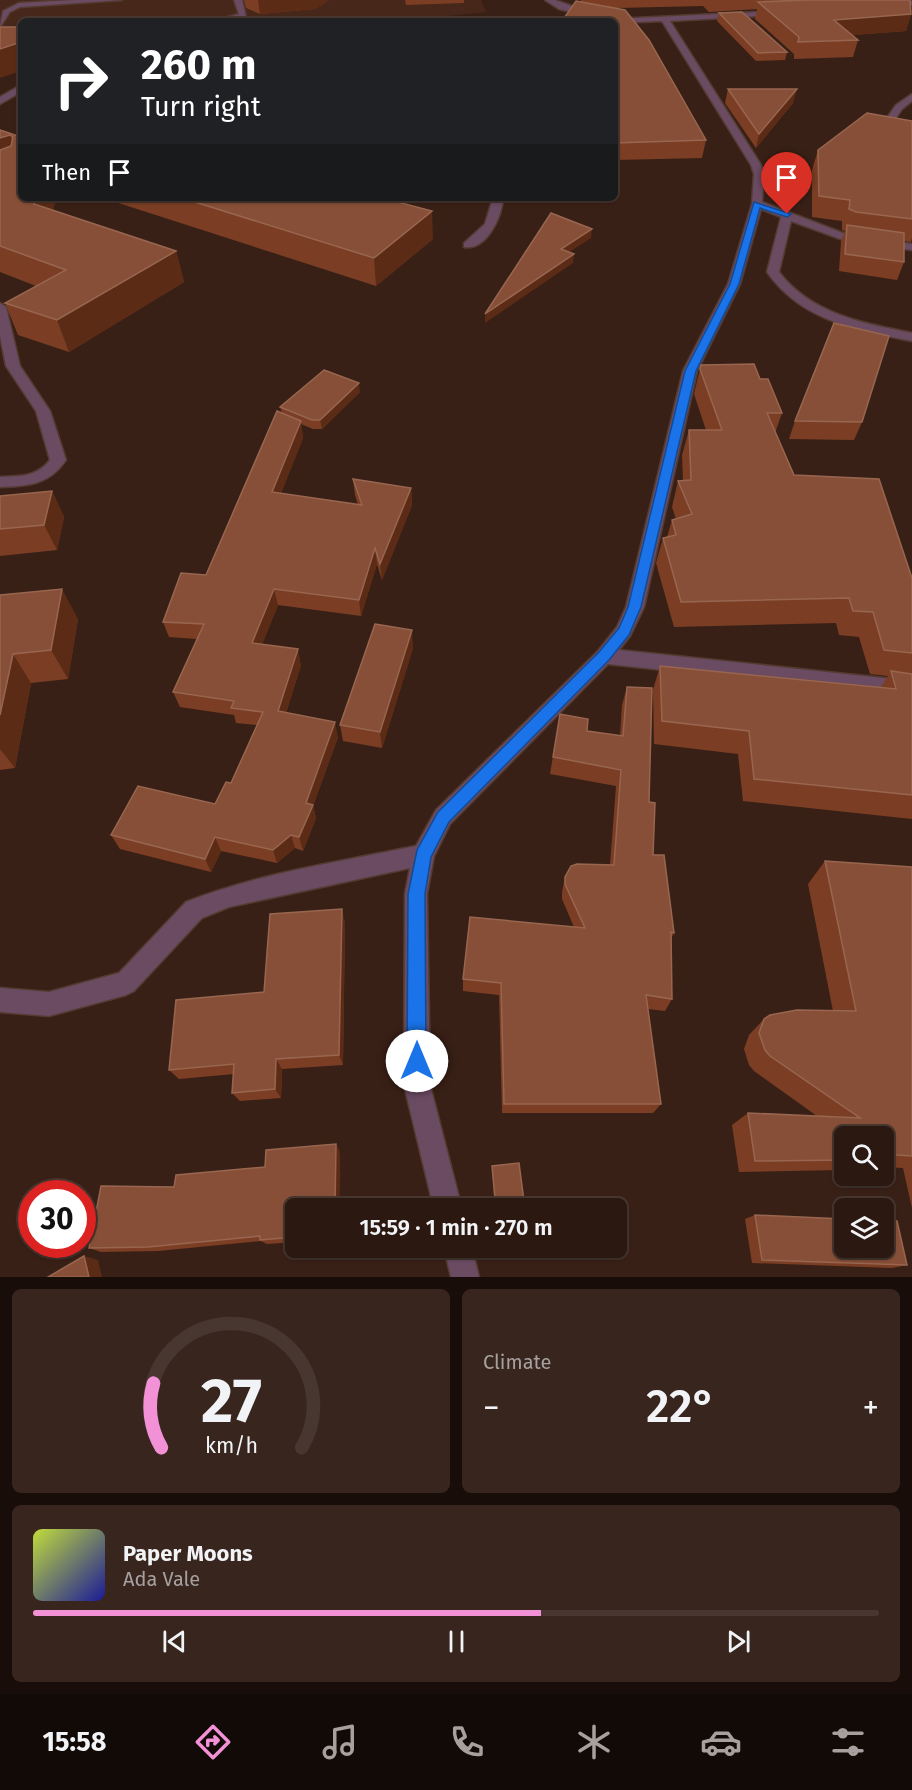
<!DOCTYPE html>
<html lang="en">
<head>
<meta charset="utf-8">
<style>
	body { margin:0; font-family:"Fira Sans",sans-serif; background:#37251e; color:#f1f3f6; height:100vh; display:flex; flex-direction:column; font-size:22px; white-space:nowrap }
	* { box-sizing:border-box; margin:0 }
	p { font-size:20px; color:#a6a09f }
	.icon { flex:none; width:33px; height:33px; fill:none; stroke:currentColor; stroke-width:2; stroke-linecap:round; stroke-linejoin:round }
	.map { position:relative; height:1277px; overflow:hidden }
	.sheet { display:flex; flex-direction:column; gap:12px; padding:12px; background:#180d09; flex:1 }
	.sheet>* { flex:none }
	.banner { position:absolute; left:18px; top:18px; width:600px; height:183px; border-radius:9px; box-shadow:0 2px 4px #0004,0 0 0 2px #473730; background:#202124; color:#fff; overflow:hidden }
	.fabs { position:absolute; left:834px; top:1126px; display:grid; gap:12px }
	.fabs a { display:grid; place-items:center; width:60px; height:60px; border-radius:9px; background:#2b1810; box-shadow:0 2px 4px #0004,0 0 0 2px #473730; font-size:30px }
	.speed { position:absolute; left:18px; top:1180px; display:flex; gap:12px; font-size:30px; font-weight:700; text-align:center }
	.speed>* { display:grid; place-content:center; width:78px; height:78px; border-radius:50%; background:#2b1810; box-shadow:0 2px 4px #0004,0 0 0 2px #473730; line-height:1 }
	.speed .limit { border:9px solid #d22; background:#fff; color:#111 }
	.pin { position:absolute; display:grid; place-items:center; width:51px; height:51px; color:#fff; margin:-62px -26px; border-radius:50% 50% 50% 0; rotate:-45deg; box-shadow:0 0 6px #0007 }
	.pin .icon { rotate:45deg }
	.me { position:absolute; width:66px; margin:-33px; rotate:0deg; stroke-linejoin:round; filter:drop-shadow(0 0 4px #0008) }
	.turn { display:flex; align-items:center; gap:21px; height:126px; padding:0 24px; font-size:27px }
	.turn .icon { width:78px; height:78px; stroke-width:2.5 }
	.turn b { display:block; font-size:42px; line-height:51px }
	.then { display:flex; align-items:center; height:57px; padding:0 24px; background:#0003; gap:12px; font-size:22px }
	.big { font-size:45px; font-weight:600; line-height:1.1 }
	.sheet .card { flex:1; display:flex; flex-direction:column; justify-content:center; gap:9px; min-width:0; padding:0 21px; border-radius:9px; background:#37251e }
	.sheet .dial { align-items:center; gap:0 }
	.dial svg { height:156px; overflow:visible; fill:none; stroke:#473730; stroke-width:7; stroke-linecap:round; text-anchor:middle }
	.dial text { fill:#f1f3f6; stroke:none }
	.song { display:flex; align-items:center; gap:18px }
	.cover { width:72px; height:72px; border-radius:9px; background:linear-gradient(135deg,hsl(70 70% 55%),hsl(240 70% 35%)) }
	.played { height:6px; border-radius:3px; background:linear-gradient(90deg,#f391d6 60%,#473730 60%) }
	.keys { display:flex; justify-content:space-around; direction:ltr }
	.heat { display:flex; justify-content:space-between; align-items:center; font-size:33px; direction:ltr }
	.sheet .tiles { flex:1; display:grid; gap:12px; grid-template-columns:1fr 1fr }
	.card:last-child { grid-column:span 2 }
	.trip { position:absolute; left:285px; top:1198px; width:342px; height:60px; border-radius:9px; background:#2b1810; box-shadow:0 2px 4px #0004,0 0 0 2px #473730; font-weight:600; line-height:60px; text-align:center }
	.dock { display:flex; height:96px; justify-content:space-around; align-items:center; background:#110a06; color:#a6a09f }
	.dock .icon { width:42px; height:42px }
	.dock .current { color:#f391d6 }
	.dock b { font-size:27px; color:#f1f3f6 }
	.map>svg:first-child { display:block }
</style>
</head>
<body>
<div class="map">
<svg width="912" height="1277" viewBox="0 0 912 1277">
	<rect width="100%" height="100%" fill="#392016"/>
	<path fill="#47271a" d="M0,0h481l5,12 -86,9h-379v11l-21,1z"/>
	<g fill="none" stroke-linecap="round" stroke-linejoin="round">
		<g stroke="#533b31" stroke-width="3">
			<g id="minor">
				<path d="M74,0h48l-102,7 -10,5 -10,15 3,-16 16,-8z"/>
				<path d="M234,0h8l4,17 -10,4h-23l26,-7z"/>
				<path d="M545,0h10l42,15 -4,2 -34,-8z"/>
				<path d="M895,0l17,1v4l-16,-3z"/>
				<path d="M781,11l-3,4 -108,6 91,144 3,9 -2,28 86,33 64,9v6l-66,-9 -55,-20 -12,51c32,42 83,51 133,61v8c-55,-11 -111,-20 -145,-69l14,-55 -20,-8 -21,75 -43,87 -53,236 -14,29 -11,14 293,31v16l-304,-33 -158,160 -16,32 -7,38 3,191 32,124h-28l-30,-124 1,-191 5,-26 -181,39 -27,11 -68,73 -8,4 -77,21 -49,-4v-24l49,4 70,-19 67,-71c73,-29 153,-40 230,-56l20,-36 162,-159 19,-24 9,-20 57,-236 45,-87 24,-80 2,-30 -3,-9 -89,-144 -47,2 -4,-2 4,-2z"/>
				<path d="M21,85v7l-21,12v-7z"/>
				<path d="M912,94v7l-10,8 -10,15h-6l-2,-2 12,-17z"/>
				<path d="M493,198h10c-1,18 -16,53 -39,49v-4l21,-19z"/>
				<path d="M0,303l6,4 14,59 30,45 16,49c-17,25 -38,26 -66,27v-10c21,-1 37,0 50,-17l-14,-49 -30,-45 -6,-30z"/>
				<path d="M444,1248h28l7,29h-28z"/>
			</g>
		</g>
		<use href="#minor" fill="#6b4b62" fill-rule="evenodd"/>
	</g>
	<g fill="#7b3e24">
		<path d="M244,0h85l-14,9 -55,5 -14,-6z"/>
		<path d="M405,0h59v3l-58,2z"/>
		<path d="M581,0h329l1,14 -5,17 -54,4 6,5 -5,17 -59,2v-5l-39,-35 2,-10 -48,3 -6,-6 -87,2 90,132 -4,18 -87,2v-139l-34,-19z"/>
		<path d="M719,13l68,39 -2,8 -29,1 -39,-40z"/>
		<path d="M728,89l65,14 -37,45 -31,-45z"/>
		<path d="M0,130l21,7 32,73 123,41 8,31 -115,70 -51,-17 -13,-32 31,-17 -36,-14z"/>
		<path d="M818,150l94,69v19l-1,4 -7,-1v21l-7,18 -58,-9 2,-29 4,-11 -3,-1v-9l-30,-4v-47z"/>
		<path d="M109,198h274l50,41 -57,47 -267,-86z"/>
		<path d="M701,365l59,14 22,34 -7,20 19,42 118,103v241l-169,-18 -5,-47 -84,-10 -1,-54 7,-24 221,21 7,-11 -18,-2 -11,-37 -20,-2 -3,-12 -162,4 -18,-64 7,-25 4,-1 5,-17 4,-1 -4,-12 6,-26h5l-1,-26 7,-25h17l-12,-36z"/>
		<path d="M360,392l-38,37h-9l-12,-5 2,14 -22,55 77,12 -3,-10 -2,-16 58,9 1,17 -30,75 -5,-16 -16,52 -83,-11 -16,39 39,21 -15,48 52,24 -25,69 3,12 -13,33 -8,-3 -18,15 -56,-12 -10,21 -91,-23 -9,-14 104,-31 16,-21 26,-58 -21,-2 -2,-8 -54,-8 -7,-15 24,-53 -28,-2 -6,-15 43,-47 76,-162 -2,-6z"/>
		<path d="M795,421l67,1 -8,18 -65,-1z"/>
		<path d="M52,491l12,26 -7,33 -57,6v-60z"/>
		<path d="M0,595l78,24 -10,60 -37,4 -16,85 -15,2z"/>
		<path d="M413,648l-31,100 -39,-7 -3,-16z"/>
		<path d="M627,687l22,115 4,53 21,78 -3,6 1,60 -7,12 -17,-2 13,95 -8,9h-151l-3,-118 -36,-4v-12l111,-52 -12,-28v-7l3,-15 45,-12 6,-79 -66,-12 10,-60 27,17 33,5 2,-31z"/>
		<path d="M825,861l87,6v341l-9,-40 -19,-1v-30h-40v32l-3,1 -102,2 -7,-47 16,-12 69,3 -63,-45 -5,-6 -5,-16 5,-14 15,-16 69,-8 -25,-127z"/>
		<path d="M345,922l-2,143 -61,4 -1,29 -41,3 -8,-8 2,-19 -55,5 -10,-9 95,-78z"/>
		<path d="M340,1151l-1,58h-43v33l-29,2 -6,-3 -103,10 -57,1 -12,-4 85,-61z"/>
		<path d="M492,1166l33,43h-30l-3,-40z"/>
		<path d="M755,1215l152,50 -15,3 -140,-5 -7,-44z"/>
		<path d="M499,1248h30v2l-1,2 -28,3z"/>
	</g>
	<g fill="#5b2b16">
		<path d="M258,0h71l-14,9 -55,5z"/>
		<path d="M911,14l-5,17 -77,6 5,-17z"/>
		<path d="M21,42v29l-21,7v-29z"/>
		<path d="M797,89l-4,14 -37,45 3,-14z"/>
		<path d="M10,135l10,29 -20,7v-33z"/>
		<path d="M36,198h21l-12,36 -11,-30z"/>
		<path d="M432,211l1,28 -57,47 -2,-28z"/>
		<path d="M592,229l-1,9 -31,20 1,-9z"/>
		<path d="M176,251l8,31 -115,70 -12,-32z"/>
		<path d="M574,254l-1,9 -88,60v-9z"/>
		<path d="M359,383l1,9 -38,37 -2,-9z"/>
		<path d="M301,421l2,17 -28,70 -3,-16z"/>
		<path d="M411,488l1,17 -30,75 -2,-16z"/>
		<path d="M52,491l12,26 -7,33 -13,-25z"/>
		<path d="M375,548l2,16 -16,52 -2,-16z"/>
		<path d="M62,589l16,30 -10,60 -17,-29z"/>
		<path d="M274,589l4,16 -21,53 -5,-15z"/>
		<path d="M412,630l1,18 -31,100 -2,-16z"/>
		<path d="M298,649l3,16 -19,61 -4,-15z"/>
		<path d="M13,654l18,29 -16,85 -15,-19v-34z"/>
		<path d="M335,722l3,15 -25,69 3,12 -13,33 -4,-14 7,-34z"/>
		<path d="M291,835l4,13 -18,15 -4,-13z"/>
		<path d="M215,837l6,14 -10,21 -6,-13z"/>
		<path d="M342,909l3,13 -2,143 -4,-10z"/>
		<path d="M276,1059l6,10 -1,29 -6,-9z"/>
		<path d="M336,1144l4,7 -1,58h-4z"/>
		<path d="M84,1256l14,4 4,17h-13z"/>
	</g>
	<g fill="#874f37" stroke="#986650" stroke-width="1.5">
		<path d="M805,0h105l1,14 -77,6 24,20 -60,2 1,-5 -41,-35z"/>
		<path d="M576,1l49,9 24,30 57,100 -91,3v-122h-53z"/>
		<path d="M742,12l45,40 -29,1 -39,-40z"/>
		<path d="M0,27h21v15l-21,7z"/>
		<path d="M728,89h69l-38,45z"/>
		<path d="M867,113l45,8v98l-56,-7 -7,-3 1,-9 -31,-4 -1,-46z"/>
		<path d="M0,130l21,7v61h15l-2,6 142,47 -119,69 -52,-17 61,-33 -66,-24v-96l11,-4 2,-9 -3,-2 -10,3z"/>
		<path d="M182,198h201l49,13 -58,47z"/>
		<path d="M551,213l41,16 -31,20 13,5 -89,60z"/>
		<path d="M847,225l57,8v29l-59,-8z"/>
		<path d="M834,323l55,13 -27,86 -67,-1z"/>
		<path d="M754,364l6,15h8l14,34h-15l27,62 85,4 33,99v75l-28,-3 -11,-38 -20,-1 -4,-13 -168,4 -18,-64 13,-3 -4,-15 20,-6 -14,-33 13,-1 -2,-50h33l-22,-61 1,-4z"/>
		<path d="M324,370l35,13 -39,37h-8l-32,-13z"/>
		<path d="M277,411l24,10 -29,71 90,13 -9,-26 58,9 -31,76 -5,-16 -16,52 -85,-11 -22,54 46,6 -20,62 57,11 -29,81 7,2 -14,32 -8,-2 -18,15 -58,-13 -10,22 -94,-24 27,-49 77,18 11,-22 5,1 32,-71 -32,-4 3,-7 -61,-9 31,-68 -41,-2 18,-49 25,2z"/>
		<path d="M52,491l-8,34 -44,4v-33z"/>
		<path d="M62,589l-11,61 -38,4 -13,61v-120z"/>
		<path d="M375,624l37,6 -32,102 -40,-7z"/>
		<path d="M660,666l236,23 -5,-18 21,3v121l-158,-16 -5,-48 -87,-10z"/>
		<path d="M627,687l25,1 -3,114 6,1 -2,52h11l10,78 -3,-1 1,67 -26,-4 15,109h-157l-3,-121 -38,-4 7,-62 115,11 -20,-44v-7l6,-11 6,-2 37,1 7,-95 -68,-13 7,-43 28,5 -1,12 36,5z"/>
		<path d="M825,861l87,6v289l-28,-2v-17h-40v23l-89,1 -7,-48 112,5 -90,-62 -5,-6 -6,-17 5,-14 6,-4 27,-5 59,1z"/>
		<path d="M342,909l-3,146 -63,4 -1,30 -43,4 2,-29 -65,6 7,-70 88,-8 6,-78z"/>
		<path d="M336,1144l-1,65h-39v28l-36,3v-4l-112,11 -59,1 12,-62 73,1 2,-12 89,-8 1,-17z"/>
		<path d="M519,1163l6,46h-29l-4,-43z"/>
		<path d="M755,1215l89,4v29h40v-27h13l10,44 -145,-5z"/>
		<path d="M500,1248h29v2l-28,3z"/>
		<path d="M84,1256l5,21h-41z"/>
	</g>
	<path fill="#1a73e8" stroke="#114b97" stroke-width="1.5" d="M754,202l37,12 -4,3 -27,-9 -21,76 -43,87 -55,236 -12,28 -20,25 -160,162 -18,35 -6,37 1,167 -3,7 -6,3 -7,-3 -3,-7 1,-167 9,-44 21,-38 161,-160 20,-24 9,-21 57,-236 45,-87z"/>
</svg>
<div class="fabs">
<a><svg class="icon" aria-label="search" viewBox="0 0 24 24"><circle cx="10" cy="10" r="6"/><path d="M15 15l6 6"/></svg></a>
<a><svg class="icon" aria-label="layers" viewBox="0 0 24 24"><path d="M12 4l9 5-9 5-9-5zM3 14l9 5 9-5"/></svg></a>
</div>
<div class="speed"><div class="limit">30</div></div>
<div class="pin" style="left:787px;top:214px;background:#d93025"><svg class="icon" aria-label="arrive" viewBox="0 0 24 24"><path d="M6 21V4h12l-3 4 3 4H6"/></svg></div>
<svg class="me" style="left:417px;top:1061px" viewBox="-20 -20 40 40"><circle r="19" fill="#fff"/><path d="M0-13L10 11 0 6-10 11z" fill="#1a73e8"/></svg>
<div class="trip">15:59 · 1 min · 270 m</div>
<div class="banner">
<div class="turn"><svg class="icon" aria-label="right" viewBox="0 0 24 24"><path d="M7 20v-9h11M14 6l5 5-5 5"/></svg><div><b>260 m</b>Turn right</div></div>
<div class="then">Then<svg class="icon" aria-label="arrive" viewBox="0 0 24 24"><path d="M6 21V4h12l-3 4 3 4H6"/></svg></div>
</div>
</div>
<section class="sheet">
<div class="tiles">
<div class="card dial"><svg viewBox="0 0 100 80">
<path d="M14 69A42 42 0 1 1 86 69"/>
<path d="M14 69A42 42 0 0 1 10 36" stroke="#f391d6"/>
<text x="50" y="56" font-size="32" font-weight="700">27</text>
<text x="50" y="72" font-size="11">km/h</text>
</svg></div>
<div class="card"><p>Climate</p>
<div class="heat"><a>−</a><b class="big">22°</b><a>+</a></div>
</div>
<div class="card">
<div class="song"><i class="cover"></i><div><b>Paper Moons</b><p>Ada Vale</p></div></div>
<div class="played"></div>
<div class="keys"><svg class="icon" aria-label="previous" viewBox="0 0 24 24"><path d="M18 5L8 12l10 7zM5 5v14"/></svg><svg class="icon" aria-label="pause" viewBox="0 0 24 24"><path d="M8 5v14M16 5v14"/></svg><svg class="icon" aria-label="next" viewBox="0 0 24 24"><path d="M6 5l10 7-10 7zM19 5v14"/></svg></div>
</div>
</div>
</section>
<nav class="dock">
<b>15:58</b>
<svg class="icon current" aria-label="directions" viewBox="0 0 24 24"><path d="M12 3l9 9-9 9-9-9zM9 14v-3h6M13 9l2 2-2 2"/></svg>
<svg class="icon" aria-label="music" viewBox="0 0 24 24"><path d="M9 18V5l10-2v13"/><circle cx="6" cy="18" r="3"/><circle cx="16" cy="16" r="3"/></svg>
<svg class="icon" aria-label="phone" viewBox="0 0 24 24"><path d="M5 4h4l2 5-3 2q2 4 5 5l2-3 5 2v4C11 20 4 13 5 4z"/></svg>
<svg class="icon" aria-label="climate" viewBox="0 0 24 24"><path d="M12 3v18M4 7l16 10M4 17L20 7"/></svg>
<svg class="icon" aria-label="car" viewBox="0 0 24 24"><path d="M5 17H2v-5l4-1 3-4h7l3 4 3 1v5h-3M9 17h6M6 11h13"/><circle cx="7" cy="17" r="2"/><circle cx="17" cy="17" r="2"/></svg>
<svg class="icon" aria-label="filters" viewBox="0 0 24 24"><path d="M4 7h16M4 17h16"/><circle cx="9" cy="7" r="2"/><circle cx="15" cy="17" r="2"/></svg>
</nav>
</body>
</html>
